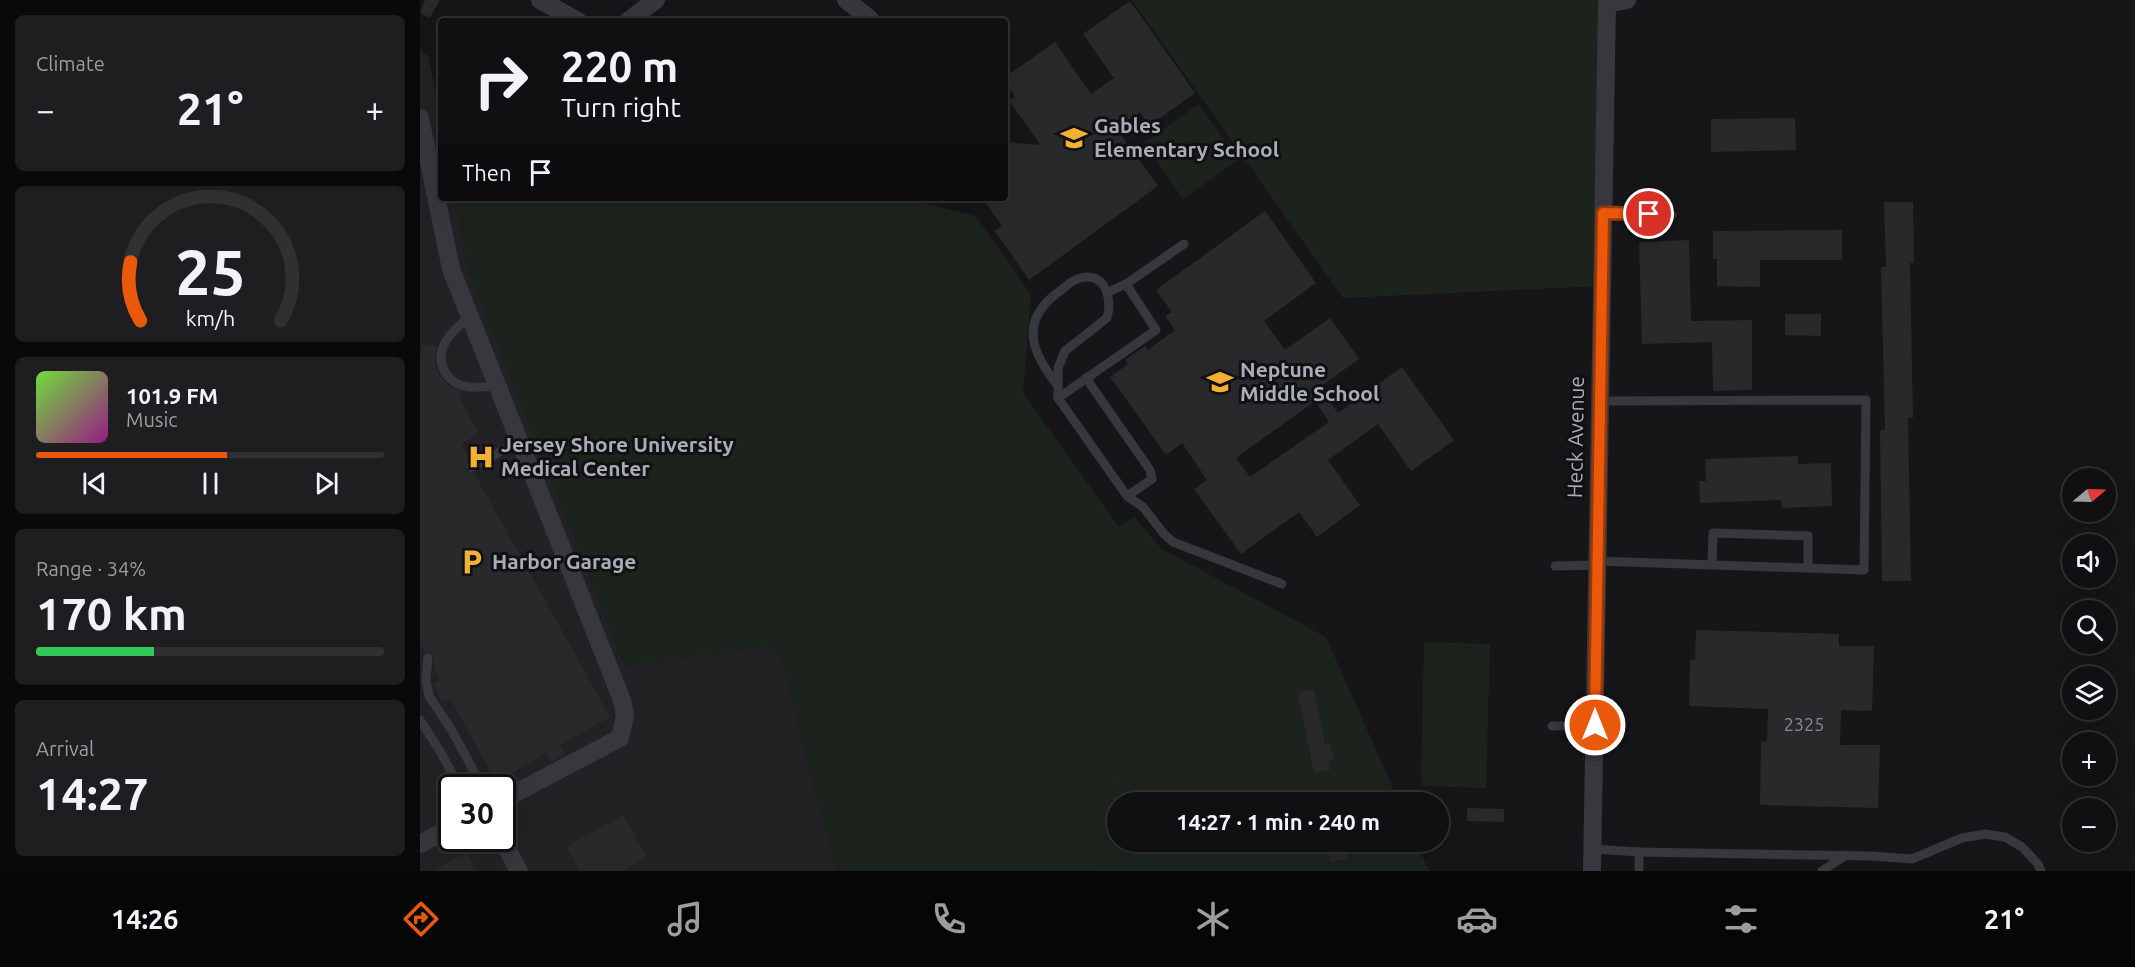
<!DOCTYPE html>
<html lang="en">
<head>
<meta charset="utf-8">
<style>
	body { margin:0; font-family:Ubuntu,sans-serif; background:#1e1e20; color:#f1f3f6; height:100vh; display:flex; flex-direction:column; font-size:22px; white-space:nowrap }
	* { box-sizing:border-box; margin:0 }
	p { font-size:20px; color:#9c9d9f }
	.icon { flex:none; width:33px; height:33px; fill:none; stroke:currentColor; stroke-width:2; stroke-linecap:round; stroke-linejoin:round }
	.map { position:relative; flex:1; overflow:hidden }
	.details { display:flex; flex-direction:column; gap:15px; padding:15px; background:#09090a; width:420px }
	.details>* { flex:none }
	.top-card { position:absolute; left:18px; top:18px; width:570px; height:183px; border-radius:6px; box-shadow:0 6px 24px #0002,0 0 0 2px #303032; background:#101012; color:#f1f3f6; overflow:hidden }
	.needle { width:39px; rotate:71deg }
	.tools { position:absolute; left:1642px; top:468px; display:grid; gap:12px }
	.tools a { display:grid; place-items:center; width:54px; height:54px; border-radius:50%; background:#101012; box-shadow:0 6px 24px #0002,0 0 0 2px #303032; font-size:30px }
	.speed { position:absolute; left:18px; top:774px; display:flex; gap:12px; font-size:30px; font-weight:700; text-align:center }
	.speed>* { display:grid; place-content:center; width:78px; height:78px; border-radius:50%; background:#101012; box-shadow:0 6px 24px #0002,0 0 0 2px #303032; line-height:1 }
	.speed .limit { border:3px solid #111; border-radius:9px; background:#fff; color:#111 }
	.pin { position:absolute; display:grid; place-items:center; width:51px; height:51px; color:#fff; margin:-26px; border:3px solid #fff; border-radius:50%; box-shadow:0 2px 6px #0007 }
	.me { position:absolute; width:66px; margin:-33px; rotate:0deg; stroke-linejoin:round; filter:drop-shadow(0 0 4px #0008) }
	.turn { display:flex; align-items:center; gap:21px; height:126px; padding:0 24px; font-size:27px }
	.turn .icon { width:78px; height:78px; stroke-width:2.5 }
	.turn b { display:block; font-size:42px; line-height:51px }
	.then { display:flex; align-items:center; height:57px; padding:0 24px; background:#0003; gap:12px; font-size:22px }
	.big { font-size:45px; font-weight:700; line-height:1.1 }
	.details .tile { flex:1; display:flex; flex-direction:column; justify-content:center; gap:9px; min-width:0; padding:0 21px; border-radius:9px; background:#1e1e20 }
	.details .dial { align-items:center; gap:0 }
	.dial svg { height:156px; overflow:visible; fill:none; stroke:#303032; stroke-width:7; stroke-linecap:round; text-anchor:middle }
	.dial text { fill:#f1f3f6; stroke:none }
	.song { display:flex; align-items:center; gap:18px }
	.cover { width:72px; height:72px; border-radius:9px; background:linear-gradient(135deg,hsl(100 70% 55%),hsl(310 70% 35%)) }
	.played { height:6px; border-radius:3px; background:linear-gradient(90deg,#ea580c 55%,#303032 55%) }
	.keys { display:flex; justify-content:space-around; direction:ltr }
	.heat { display:flex; justify-content:space-between; align-items:center; font-size:33px; direction:ltr }
	.charge { height:9px; border-radius:4px; background:linear-gradient(90deg,#34c759 34%,#303032 0) }
	.trip { position:absolute; left:687px; top:792px; width:342px; height:60px; border-radius:30px; background:#101012; box-shadow:0 6px 24px #0002,0 0 0 2px #303032; font-weight:700; line-height:60px; text-align:center }
	.dock { display:flex; height:96px; justify-content:space-around; align-items:center; background:#060607; color:#9c9d9f }
	.dock .icon { width:42px; height:42px }
	.dock .selected { color:#ea580c }
	.dock b { font-size:27px; color:#f1f3f6 }
	main { display:flex; flex:1; min-height:0 }
	.map>svg:first-child { display:block }
</style>
</head>
<body>
<main>
<section class="details">
<div class="tile"><p>Climate</p>
<div class="heat"><a>−</a><b class="big">21°</b><a>+</a></div>
</div>
<div class="tile dial"><svg viewBox="0 0 100 80">
<path d="M14 69A42 42 0 1 1 86 69"/>
<path d="M14 69A42 42 0 0 1 9 39" stroke="#ea580c"/>
<text x="50" y="56" font-size="32" font-weight="700">25</text>
<text x="50" y="72" font-size="11">km/h</text>
</svg></div>
<div class="tile">
<div class="song"><i class="cover"></i><div><b>101.9 FM</b><p>Music</p></div></div>
<div class="played"></div>
<div class="keys"><svg class="icon" aria-label="previous" viewBox="0 0 24 24"><path d="M18 5L8 12l10 7zM5 5v14"/></svg><svg class="icon" aria-label="pause" viewBox="0 0 24 24"><path d="M8 5v14M16 5v14"/></svg><svg class="icon" aria-label="next" viewBox="0 0 24 24"><path d="M6 5l10 7-10 7zM19 5v14"/></svg></div>
</div>
<div class="tile"><p>Range · 34%</p><b class="big">170 km</b><div class="charge"></div></div>
<div class="tile"><p>Arrival</p><b class="big">14:27</b></div>
</section>
<div class="map">
<svg width="1715" height="871" viewBox="0 0 1715 871">
	<rect width="100%" height="100%" fill="#161618"/>
	<path fill="#222225" fill-rule="evenodd" d="M0,49l9,8 12,64v77h15l13,72 156,396 152,-22 60,227h-417zM32,788h50v50h-50z"/>
	<g fill="#1c231d">
		<path d="M712,0h479l-9,286 -259,12z"/>
		<path d="M779,104l39,56 -55,39 -39,-56z"/>
		<path d="M36,198h448l72,18 55,79 -8,98 96,134 15,-10 28,32 164,88 73,165h-281v40h298l13,29h-592l-60,-227 -152,22 -156,-396z"/>
		<path d="M1004,642l66,2 -4,144 -65,-2z"/>
	</g>
	<g fill="#29292c" fill-rule="evenodd">
		<path d="M5,0h15l-10,18 -10,-5z"/>
		<path d="M710,1l65,92 -46,33 -9,-14 -24,16 42,58 -129,94 -34,-49 7,-5 -20,-28h23v-56l36,3 -32,-44 6,-4 -10,-15v-5l50,-35 36,52 23,-16 -31,-44z"/>
		<path d="M1375,118l1,32 -85,2v-33z"/>
		<path d="M1464,202h29l1,61h-4l3,155h-5l3,163h-29l-2,-151h5l-4,-163h5z"/>
		<path d="M845,211l51,72 -52,38 21,29 45,-32 29,41 -39,28 18,26 64,-46 52,73 -43,31 -33,-47 -50,36 32,45 -43,32 -18,-25 -58,42 -47,-65 13,-9 -25,-37 -16,12 -56,-78 18,-13 -3,-4 20,-14 3,4 27,-20 -10,-14 7,-4 -16,-22zM895,401l14,21 -79,55 -14,-19z"/>
		<path d="M1422,230v30h-82v27l-43,-1v-27h-4v-28z"/>
		<path d="M1269,240l2,81 61,-1v70l-39,1 -1,-49 -70,2 -3,-102z"/>
		<path d="M1365,314h36v22l-36,-1z"/>
		<path d="M3,344l13,2 -1,18 4,11 10,11 12,6 -2,5 20,37 -18,10 9,16 -5,4v6l3,3h6l136,244 -50,28 5,9 -14,8 -5,-9 -50,29 -46,-84 -8,4 -8,-18 6,-4 -6,-11v-13l-5,-5 -4,1 -5,-8v-289z"/>
		<path d="M1378,456v8l33,-1 1,43 -50,2 -1,-8 -81,3 -1,-22h7l-1,-22z"/>
		<path d="M1276,630l143,4v12h35l-2,65 -31,-1 -1,35h40l-2,63 -118,-3 1,-64 6,1 1,-33 -79,-3 1,-46h5z"/>
		<path d="M894,690l11,54 5,-1 4,17 -6,1 2,9 -16,3 -16,-80z"/>
		<path d="M1047,808l37,1v13l-37,-1z"/>
		<path d="M203,815l24,42 -25,14h-42l-14,-24z"/>
		<path d="M906,842h18l4,17 -18,3z"/>
		<path d="M46,852l11,19h-44z"/>
	</g>
	<g fill="none" stroke-linecap="round" stroke-linejoin="round">
		<g stroke="#37383d" stroke-width="9">
			<path d="M1183,213l69,2"/>
			<path d="M706,284l30,46 -98,68 69,98 16,11 21,27 9,8 109,42"/>
			<path d="M688,292l18,-8 58,-40"/>
			<path d="M49,317c-16,13 -37,32 -24,55 4,7 11,12 19,14 10,3 23,0 33,0"/>
			<path d="M666,378l64,92 2,9 -25,17"/>
			<path d="M638,398v-30l7,-17 42,-33c6,-19 -2,-47 -27,-40 -8,2 -14,8 -20,13 -41,29 -30,60 -2,95"/>
			<path d="M51,467l48,-25"/>
			<path d="M1177,561l267,9 2,-170 -267,1"/>
			<path d="M1292,565l1,-32 95,3v32"/>
			<path d="M1135,566l42,-1"/>
			<path d="M8,658l-2,22 3,16 23,35 31,57"/>
			<path d="M0,720l20,31 20,37"/>
			<path d="M1132,726l43,-1"/>
			<path d="M1173,849l46,3"/>
			<path d="M1219,871v-19l233,4 40,3 50,-21 23,-4 20,3 17,10 16,17 3,7"/>
			<path d="M1402,871l24,-16"/>
		</g>
		<g stroke="#37383d" stroke-width="18">
			<path d="M120,0l38,21"/>
			<path d="M426,0l24,19"/>
			<path d="M208,21l28,-21"/>
			<path d="M0,118l31,151 171,431 3,15 -5,23 -118,62"/>
			<path d="M81,838l18,33"/>
			<path d="M0,844l32,-17"/>
			<path d="M1172,871l15,-867 20,-4"/>
		</g>
	</g>
	<g fill="none" stroke-linecap="round" stroke-linejoin="round">
		<g stroke="#983908" stroke-width="15">
			<path id="route" d="M1175,725l8,-512 46,1"/>
		</g>
		<use href="#route" stroke="#ea580c" stroke-width="10"/>
	</g>
	<defs>
		<g id="school-bare" transform="scale(2.07)"><path d="M0-5L7-2L0 1L-7-2ZM-4 1L0 2.5L4 1V4Q0 6-4 4Z" fill="#f2b134" stroke="#111113" stroke-width="2.5" paint-order="stroke"/></g>
		<g id="hospital-bare" transform="scale(2.07)"><path d="M-5-5h3v3.5h4V-5h3V5h-3V1.5h-4V5h-3Z" fill="#f2b134" stroke="#111113" stroke-width="2.5" paint-order="stroke"/></g>
		<g id="parking-bare" transform="scale(2.07)"><path d="M-3.5-5.5H1a3.5 3.5 0 0 1 0 7H-1V5.5H-3.5ZM-1-3.4V-.6H.8a1.4 1.4 0 0 0 0-2.8Z" fill="#f2b134" stroke="#111113" stroke-width="2.5" paint-order="stroke"/></g>
	</defs>
	<g fill-rule="evenodd">
		<use href="#school-bare" x="654" y="138"/>
		<use href="#school-bare" x="800" y="382"/>
		<use href="#hospital-bare" x="61" y="457"/>
		<use href="#parking-bare" x="52" y="562"/>
	</g>
	<g text-anchor="middle" stroke-width="6" stroke-linejoin="round" paint-order="stroke">
		<g font-size="18" fill="#888b94">
			<text x="1384" y="731">2325</text>
		</g>
		<g font-size="21" font-weight="bold" fill="#a8adb8" stroke="#111113" text-anchor="start">
			<text x="674" y="133">Gables<tspan x="674" dy="24">Elementary School</tspan></text>
			<text x="820" y="377">Neptune<tspan x="820" dy="24">Middle School</tspan></text>
			<text x="81" y="452">Jersey Shore University<tspan x="81" dy="24">Medical Center</tspan></text>
			<text x="72" y="569">Harbor Garage</text>
		</g>
		<g font-size="21" fill="#a8adb8" stroke="#111113">
			<text transform="translate(1156 437) rotate(-89)" y="7">Heck Avenue</text>
		</g>
	</g>
</svg>
<div class="tools">
<a><svg class="needle" viewBox="-14 -14 28 28"><path d="M0-13l5 13h-10z" fill="#e53935"/><path d="M0 13l5-13h-10z" fill="#9c9d9f"/></svg></a>
<a><svg class="icon" aria-label="sound" viewBox="0 0 24 24"><path d="M4 9h4l5-4v14l-5-4H4zM17 9q2 3 0 6"/></svg></a>
<a><svg class="icon" aria-label="search" viewBox="0 0 24 24"><circle cx="10" cy="10" r="6"/><path d="M15 15l6 6"/></svg></a>
<a><svg class="icon" aria-label="layers" viewBox="0 0 24 24"><path d="M12 4l9 5-9 5-9-5zM3 14l9 5 9-5"/></svg></a>
<a>+</a>
<a>−</a>
</div>
<div class="speed"><div class="limit">30</div></div>
<div class="pin" style="left:1229px;top:214px;background:#d93025"><svg class="icon" aria-label="arrive" viewBox="0 0 24 24"><path d="M6 21V4h12l-3 4 3 4H6"/></svg></div>
<svg class="me" style="left:1175px;top:725px" viewBox="-20 -20 40 40"><circle r="17" fill="#ea580c" stroke="#fff" stroke-width="3"/><path d="M0-11L8 9 0 5-8 9z" fill="#fff"/></svg>
<div class="trip">14:27 · 1 min · 240 m</div>
<div class="top-card">
<div class="turn"><svg class="icon" aria-label="right" viewBox="0 0 24 24"><path d="M7 20v-9h11M14 6l5 5-5 5"/></svg><div><b>220 m</b>Turn right</div></div>
<div class="then">Then<svg class="icon" aria-label="arrive" viewBox="0 0 24 24"><path d="M6 21V4h12l-3 4 3 4H6"/></svg></div>
</div>
</div>
</main>
<nav class="dock">
<b>14:26</b>
<svg class="icon selected" aria-label="directions" viewBox="0 0 24 24"><path d="M12 3l9 9-9 9-9-9zM9 14v-3h6M13 9l2 2-2 2"/></svg>
<svg class="icon" aria-label="music" viewBox="0 0 24 24"><path d="M9 18V5l10-2v13"/><circle cx="6" cy="18" r="3"/><circle cx="16" cy="16" r="3"/></svg>
<svg class="icon" aria-label="phone" viewBox="0 0 24 24"><path d="M5 4h4l2 5-3 2q2 4 5 5l2-3 5 2v4C11 20 4 13 5 4z"/></svg>
<svg class="icon" aria-label="climate" viewBox="0 0 24 24"><path d="M12 3v18M4 7l16 10M4 17L20 7"/></svg>
<svg class="icon" aria-label="car" viewBox="0 0 24 24"><path d="M5 17H2v-5l4-1 3-4h7l3 4 3 1v5h-3M9 17h6M6 11h13"/><circle cx="7" cy="17" r="2"/><circle cx="17" cy="17" r="2"/></svg>
<svg class="icon" aria-label="filters" viewBox="0 0 24 24"><path d="M4 7h16M4 17h16"/><circle cx="9" cy="7" r="2"/><circle cx="15" cy="17" r="2"/></svg>
<b>21°</b>
</nav>
</body>
</html>
